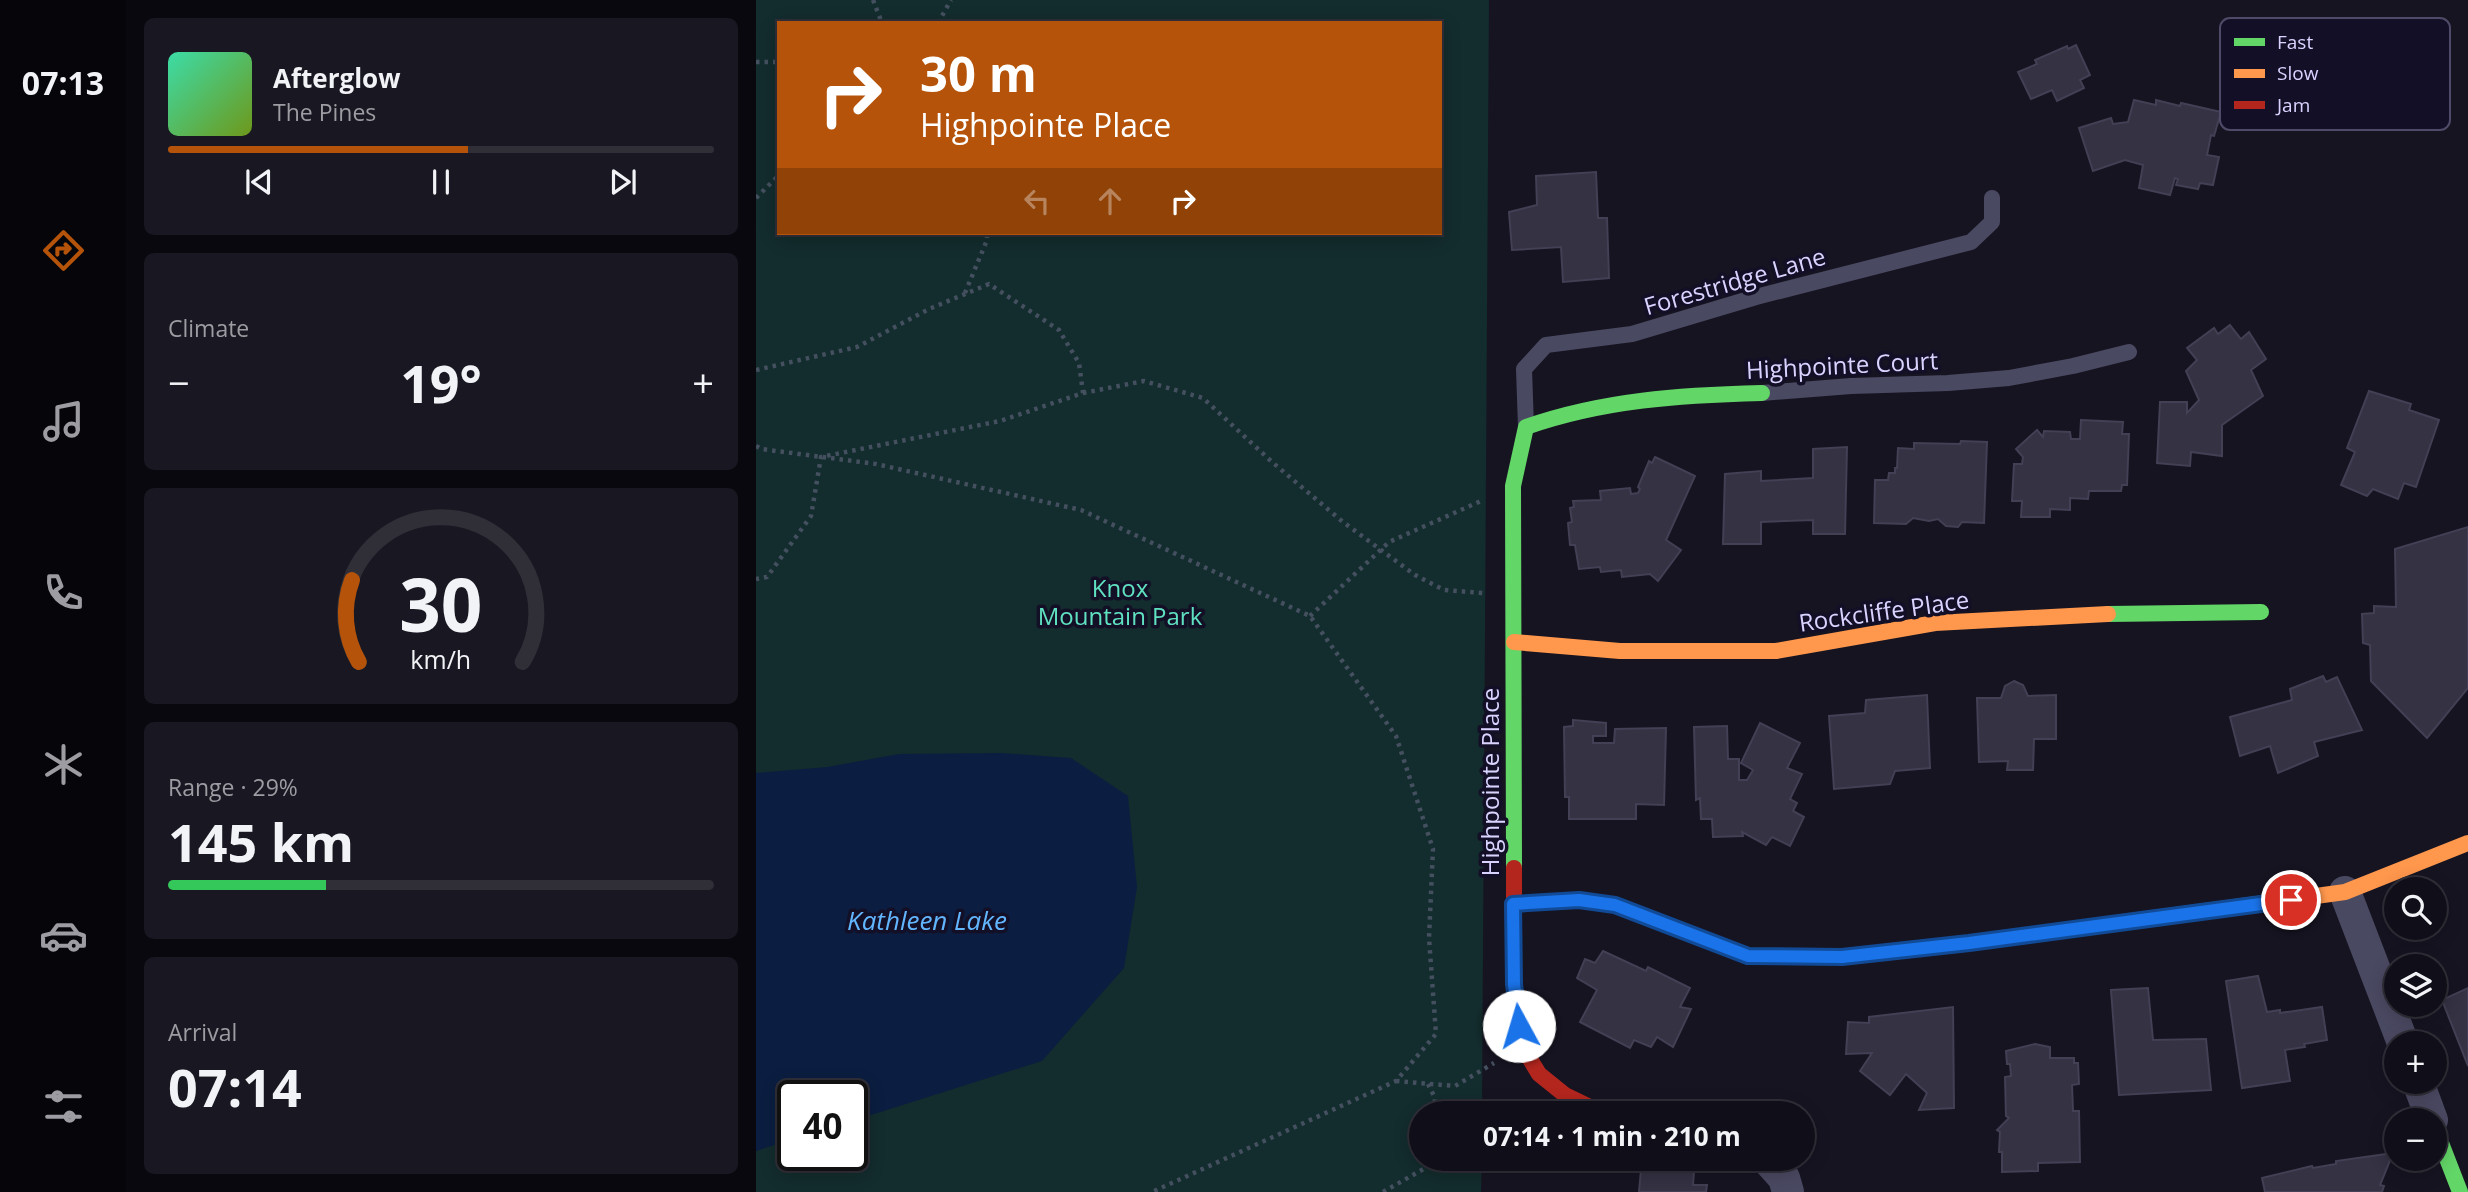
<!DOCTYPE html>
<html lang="en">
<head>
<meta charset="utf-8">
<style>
	body { margin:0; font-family:"Open Sans",sans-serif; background:#191822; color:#f1f3f6; height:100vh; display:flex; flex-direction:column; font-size:26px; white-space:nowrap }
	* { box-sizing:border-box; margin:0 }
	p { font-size:23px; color:#9c9ca2 }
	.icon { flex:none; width:38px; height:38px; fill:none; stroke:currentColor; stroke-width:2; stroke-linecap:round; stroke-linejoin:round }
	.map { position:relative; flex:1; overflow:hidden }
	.side { display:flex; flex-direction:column; gap:18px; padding:18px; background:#09080e; width:630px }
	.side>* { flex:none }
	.guide { position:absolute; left:21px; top:21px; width:665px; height:214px; border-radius:0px; box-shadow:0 4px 18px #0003,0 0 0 2px #302f38; background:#b45309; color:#fff; overflow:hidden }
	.fabs { position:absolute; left:1628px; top:877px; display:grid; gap:14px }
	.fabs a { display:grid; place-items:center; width:63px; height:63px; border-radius:50%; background:#100f19; box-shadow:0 4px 18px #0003,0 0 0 2px #302f38; font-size:35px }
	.speed { position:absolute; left:21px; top:1080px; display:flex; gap:14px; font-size:35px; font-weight:700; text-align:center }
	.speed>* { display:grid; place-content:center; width:91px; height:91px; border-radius:50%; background:#100f19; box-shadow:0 4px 18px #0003,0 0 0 2px #302f38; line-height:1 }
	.speed .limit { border:4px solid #111; border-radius:10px; background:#fff; color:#111 }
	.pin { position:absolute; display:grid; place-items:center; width:60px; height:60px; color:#fff; margin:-30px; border:4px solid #fff; border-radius:50%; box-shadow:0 2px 7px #0007 }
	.me { position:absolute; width:77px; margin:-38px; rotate:354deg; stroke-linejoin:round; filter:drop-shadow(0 0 5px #0008) }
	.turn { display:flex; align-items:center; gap:24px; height:147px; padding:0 28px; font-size:32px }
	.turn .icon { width:91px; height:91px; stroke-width:2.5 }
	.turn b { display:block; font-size:49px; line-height:60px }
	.lanes { display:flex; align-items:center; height:66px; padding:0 28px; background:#0003; justify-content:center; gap:35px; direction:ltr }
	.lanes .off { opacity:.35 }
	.big { font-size:52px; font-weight:700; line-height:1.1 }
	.side .card { flex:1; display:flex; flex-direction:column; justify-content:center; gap:10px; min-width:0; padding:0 24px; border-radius:10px; background:#191822 }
	.side .dial { align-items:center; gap:0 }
	.dial svg { height:182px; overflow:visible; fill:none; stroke:#302f38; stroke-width:7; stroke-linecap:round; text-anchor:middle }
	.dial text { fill:#f1f3f6; stroke:none }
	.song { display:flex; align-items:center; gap:21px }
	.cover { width:84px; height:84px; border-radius:10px; background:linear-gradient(135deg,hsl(160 70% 55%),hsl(80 70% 35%)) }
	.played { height:7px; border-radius:4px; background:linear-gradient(90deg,#b45309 55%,#302f38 55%) }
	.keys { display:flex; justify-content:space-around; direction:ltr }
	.heat { display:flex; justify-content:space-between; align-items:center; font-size:38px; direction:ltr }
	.charge { height:10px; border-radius:5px; background:linear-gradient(90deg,#34c759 29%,#302f38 0) }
	.trip { position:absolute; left:653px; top:1101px; width:406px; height:70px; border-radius:35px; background:#100f19; box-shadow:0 4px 18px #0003,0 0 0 2px #302f38; font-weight:700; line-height:70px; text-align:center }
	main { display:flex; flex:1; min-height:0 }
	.tab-bar { display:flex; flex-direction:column; width:126px; justify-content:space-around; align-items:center; background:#06060a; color:#9c9ca2 }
	.tab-bar .icon { width:49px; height:49px }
	.tab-bar .on { color:#b45309 }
	.tab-bar b { font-size:32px; color:#f1f3f6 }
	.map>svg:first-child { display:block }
</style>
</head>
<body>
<main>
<nav class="tab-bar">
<b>07:13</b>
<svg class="icon on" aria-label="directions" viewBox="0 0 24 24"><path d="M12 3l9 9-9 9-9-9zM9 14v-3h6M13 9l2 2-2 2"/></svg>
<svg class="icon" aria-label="music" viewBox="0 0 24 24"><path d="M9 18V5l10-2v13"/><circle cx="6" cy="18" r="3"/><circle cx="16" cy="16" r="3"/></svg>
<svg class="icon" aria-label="phone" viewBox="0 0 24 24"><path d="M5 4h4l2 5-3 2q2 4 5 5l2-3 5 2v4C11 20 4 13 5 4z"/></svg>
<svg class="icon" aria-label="climate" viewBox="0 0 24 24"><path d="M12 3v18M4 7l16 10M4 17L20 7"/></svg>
<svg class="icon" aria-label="car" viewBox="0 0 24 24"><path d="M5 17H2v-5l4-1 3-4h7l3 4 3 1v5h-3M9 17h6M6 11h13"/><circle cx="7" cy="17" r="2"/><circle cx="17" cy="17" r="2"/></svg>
<svg class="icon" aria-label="filters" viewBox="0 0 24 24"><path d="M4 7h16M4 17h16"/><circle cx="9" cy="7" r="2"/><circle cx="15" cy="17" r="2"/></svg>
</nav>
<section class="side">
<div class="card">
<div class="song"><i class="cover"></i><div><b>Afterglow</b><p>The Pines</p></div></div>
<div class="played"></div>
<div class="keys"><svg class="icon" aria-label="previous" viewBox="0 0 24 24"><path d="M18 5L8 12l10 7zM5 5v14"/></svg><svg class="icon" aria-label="pause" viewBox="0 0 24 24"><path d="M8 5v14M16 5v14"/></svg><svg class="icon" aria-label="next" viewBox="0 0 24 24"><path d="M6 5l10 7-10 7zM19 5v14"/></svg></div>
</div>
<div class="card"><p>Climate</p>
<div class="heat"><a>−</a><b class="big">19°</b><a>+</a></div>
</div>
<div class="card dial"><svg viewBox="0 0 100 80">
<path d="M14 69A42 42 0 1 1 86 69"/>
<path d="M14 69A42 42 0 0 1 11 33" stroke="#b45309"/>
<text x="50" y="56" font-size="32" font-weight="700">30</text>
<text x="50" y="72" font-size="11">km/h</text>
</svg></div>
<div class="card"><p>Range · 29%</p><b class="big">145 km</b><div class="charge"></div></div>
<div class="card"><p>Arrival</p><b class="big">07:14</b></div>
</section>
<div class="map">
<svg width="1712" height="1192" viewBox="0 0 1712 1192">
	<rect width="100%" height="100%" fill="#161421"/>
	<path fill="#132c2d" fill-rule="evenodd" d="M0,0h733l-7,1113h-61v45l61,1 -1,33h-725zM23,23h661v210h-661zM37,1096h59v59h-59z"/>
	<path fill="#0b1e41" d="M246,753l69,5 57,38 9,91 -13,81 -82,93 -190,60v-25h-59v43l-37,12v-378l71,-6 72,-13z"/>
	<g fill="#343243" stroke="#433f54" stroke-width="2">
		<path d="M1320,45l14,30 -10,5 4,8 -27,13 -5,-11 -21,9 -13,-27 19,-8 -2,-4 32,-14 1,3z"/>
		<path d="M1378,100l22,5v-5l24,6 1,-3 40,9 -7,24 -3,-1 -4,20 12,2 -6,28 -13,-2 -2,6 -22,-4 2,-6 -3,-1 -5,17 -31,-7 4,-23 -18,-5 -32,11 -14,-43 32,-10 2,6 15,-2z"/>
		<path d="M840,172l2,46h9l2,60 -46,4 -2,-35 -49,3 -3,-38 28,-7 -1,-29z"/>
		<path d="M1474,325l11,14 8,-7 17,27 -15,11 12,26 -41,29v31l-31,-4 -1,14 -33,-3 3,-61h27v11l12,-13 -13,-29 11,-11 -10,-12 27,-20 4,6z"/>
		<path d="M1613,391l42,13 -2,6 30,10 -23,67 -12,-4 -6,16 -25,-10 -6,7 -26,-11 14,-33 -8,-4z"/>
		<path d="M1325,420l42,2 -1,12h7l-2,51h-5l-1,6h-32l-1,8 -18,-1v12l-20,-1v8h-29l1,-16h-10l2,-37h8l1,-7 -7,-8 21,-19 6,7 1,-6 26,1 1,7h9z"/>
		<path d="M1205,441l26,1 -3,81 -22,-1 -4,5 -12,-1 -8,-7 -9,2 -16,-3 -7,6 -32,-1 1,-43h13l1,-7h6v-5h2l1,-20 16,1v-6l46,1z"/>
		<path d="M1091,447l-2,87h-32v-14l-52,2v22h-38l2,-70 36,-3v10l52,-3v-29z"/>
		<path d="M899,457l40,19 -29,64 15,10 -23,31 -8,-7 -28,3 -1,-7 -20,2 -1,-5 -21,2 -4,-24h-5l-2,-22 4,-1 -2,-14 4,-1 -1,-6 28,-1 -1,-9 30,-3 1,6 7,-1 2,-4 -2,-2 11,-26 3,2z"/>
		<path d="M1712,527v161l-41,50 -56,-57 -1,-36 -7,-2 -1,-29 12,-1v-7l22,1 -1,-58z"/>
		<path d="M1567,676l3,6 11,-5 25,53 -48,12 4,14 -40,17 -8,-27 -30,10 -10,-39 62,-17 -2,-11z"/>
		<path d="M1258,681l9,4 5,11 28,-1v44h-22l-1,31h-26l1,-9 -29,1 -2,-64h24l4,-12z"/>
		<path d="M1171,695l3,73 -35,3 -5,13 -56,5 -5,-73 36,-3 1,-13z"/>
		<path d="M817,720l33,3v13h-13v7h21l1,-14 51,-1 -2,77 -28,-1v15h-67v-22h-4l-1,-70 9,-1z"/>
		<path d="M1004,723l40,20 -13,25 15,6 -12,25 7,4 -4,8 11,6 -14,29 -18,-9 -6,8 -24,-13 1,4 -30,1 -1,-18h-11l-1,-21 -4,2 -2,-73 33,-1 1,33h11v21h8l6,-10 -12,-7z"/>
		<path d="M847,951l43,20 2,-4 42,21 -10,19 11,2 -18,38 -16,-10 -6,10 -17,-7 -4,8 -50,-26 17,-32 -20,-12 8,-19 10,4z"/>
		<path d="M1502,976l9,36 13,-2v3l42,-6 5,33 -23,4 1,3 -20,3 5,31 -48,7 -16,-107z"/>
		<path d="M1392,988l5,52 53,-1 5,51 -92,5 -8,-105z"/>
		<path d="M1712,988v78l-26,-66z"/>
		<path d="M1197,1007l1,101 -35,2 8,-17 -21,-19 -16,21 -30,-24 12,-18 -26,1 2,-32 21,1v-6z"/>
		<path d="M1279,1044l15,3v11h24v5h4l1,21 -7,1 1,26h6l1,51 -42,1v8l-36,1v-20h-3l1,-20 -3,-2 12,-12 -3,-2 -1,-39 6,-1 -1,-12h-3l-1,-13z"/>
		<path d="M1637,1153l-13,32 4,1 -2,6h-117l-3,-14 50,-12 1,2 23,-4v-3z"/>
		<path d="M886,1158h53l-2,27h14l-1,7h-67z"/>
	</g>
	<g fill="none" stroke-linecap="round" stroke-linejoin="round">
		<g stroke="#44505f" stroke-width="4.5" stroke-dasharray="3.5 5" stroke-linecap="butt">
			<path d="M117,0l9,23"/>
			<path d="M182,23l13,-23"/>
			<path d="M0,62h23"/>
			<path d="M0,198l23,-23"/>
			<path d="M209,293l22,-53v-7"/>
			<path d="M0,370l101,-23 72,-38 60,-25 70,46 20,33 4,30 -83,28 -179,36 -10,59 -44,61 -11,2"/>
			<path d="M327,393l61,-12 59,17 69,64 71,60 72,53 29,15 39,3"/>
			<path d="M0,446l5,3 115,15 205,46 229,106 86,120 37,113 -4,89 7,96 -40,47 -244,111"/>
			<path d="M554,616l79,-74 92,-41"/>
			<path d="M640,1081l59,5 39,-23"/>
			<path d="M672,1084l7,14 -1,15"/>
			<path d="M678,1163l11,-5"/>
			<path d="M627,1192l51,-29 1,-5"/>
		</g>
		<g stroke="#4a4962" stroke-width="16">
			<path d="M1006,393l89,-7 97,-3 61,-5 64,-12 56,-14"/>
			<path d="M770,427l-2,-58 22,-24 86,-11 124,-37 215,-55 21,-20v-24"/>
		</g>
		<g stroke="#4a4962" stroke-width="32">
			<path d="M1589,892l58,151"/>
			<path d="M1662,1082l14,38"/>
			<path d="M1010,1158l18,20 4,14"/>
		</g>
		<g stroke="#63d668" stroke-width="16">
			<path d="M1352,614l153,-2"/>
			<path d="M758,868l-1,-382 13,-59c77,-27 155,-32 236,-34"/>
			<path d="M1096,956l117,-13 296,-40"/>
			<path d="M1678,1125l26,67"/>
		</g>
		<g stroke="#ff974d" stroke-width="16">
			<path d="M758,642l106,9h156l159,-28 173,-9"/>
			<path d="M1509,903l80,-11 123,-49"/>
		</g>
		<g stroke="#b3261e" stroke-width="16">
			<path d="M758,868v116l8,62 17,28 26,21 37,18"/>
			<path d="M757,904l66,-4 36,5 133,51h104"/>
		</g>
	</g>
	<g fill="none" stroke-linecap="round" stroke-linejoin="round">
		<g stroke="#114b97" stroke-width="18">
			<path id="route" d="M763,1026l-5,-42 -1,-80 66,-4 36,5 133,51 94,1 127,-14 322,-43"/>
		</g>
		<use href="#route" stroke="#1a73e8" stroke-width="12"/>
	</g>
	<g text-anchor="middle" stroke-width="7" stroke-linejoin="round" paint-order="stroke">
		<g font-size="24" fill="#d9d4ff" stroke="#130f26">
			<text transform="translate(979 282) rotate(-16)" y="8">Forestridge Lane</text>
			<text transform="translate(1086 366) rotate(-3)" y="8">Highpointe Court</text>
			<text transform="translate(1128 612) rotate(-8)" y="8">Rockcliffe Place</text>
			<text transform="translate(735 782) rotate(-90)" y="8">Highpointe Place</text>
		</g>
		<g font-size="24" fill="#5fe0c0" stroke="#130f26">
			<text x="364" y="597">Knox<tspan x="364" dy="28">Mountain Park</tspan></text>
		</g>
		<g font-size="26" font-style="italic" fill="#62b6ff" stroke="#130f26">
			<text x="171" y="930">Kathleen Lake</text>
		</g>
	</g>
	<rect x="1464" y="18" width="230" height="112" rx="10" fill="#130f26" stroke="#4e4a67" stroke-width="2"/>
	<rect x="1478" y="38" width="31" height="8" fill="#63d668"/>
	<rect x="1478" y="69" width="31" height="9" fill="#ff974d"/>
	<rect x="1478" y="101" width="31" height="8" fill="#b3261e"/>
	<g font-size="19" fill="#d9d4ff">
		<text x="1521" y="49">Fast</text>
		<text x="1521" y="80">Slow</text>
		<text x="1521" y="112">Jam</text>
	</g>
</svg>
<div class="fabs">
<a><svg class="icon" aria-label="search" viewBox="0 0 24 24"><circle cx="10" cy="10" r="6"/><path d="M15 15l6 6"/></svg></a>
<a><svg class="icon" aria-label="layers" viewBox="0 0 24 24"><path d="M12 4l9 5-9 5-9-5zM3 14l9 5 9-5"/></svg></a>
<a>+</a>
<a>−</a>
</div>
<div class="speed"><div class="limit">40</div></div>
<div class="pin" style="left:1535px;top:900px;background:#d93025"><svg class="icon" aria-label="arrive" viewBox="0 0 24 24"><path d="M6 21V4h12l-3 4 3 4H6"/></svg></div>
<svg class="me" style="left:763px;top:1026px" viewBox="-20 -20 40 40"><circle r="19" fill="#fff"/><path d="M0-13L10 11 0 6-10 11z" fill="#1a73e8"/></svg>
<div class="trip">07:14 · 1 min · 210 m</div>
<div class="guide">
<div class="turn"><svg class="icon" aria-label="right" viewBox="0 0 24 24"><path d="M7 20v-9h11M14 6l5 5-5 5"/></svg><div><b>30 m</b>Highpointe Place</div></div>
<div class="lanes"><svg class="icon off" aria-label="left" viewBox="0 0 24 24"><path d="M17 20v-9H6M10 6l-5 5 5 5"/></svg><svg class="icon off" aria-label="ahead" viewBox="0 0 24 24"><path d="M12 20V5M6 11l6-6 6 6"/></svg><svg class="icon" aria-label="right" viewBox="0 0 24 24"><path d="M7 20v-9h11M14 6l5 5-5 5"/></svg></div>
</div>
</div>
</main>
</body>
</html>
